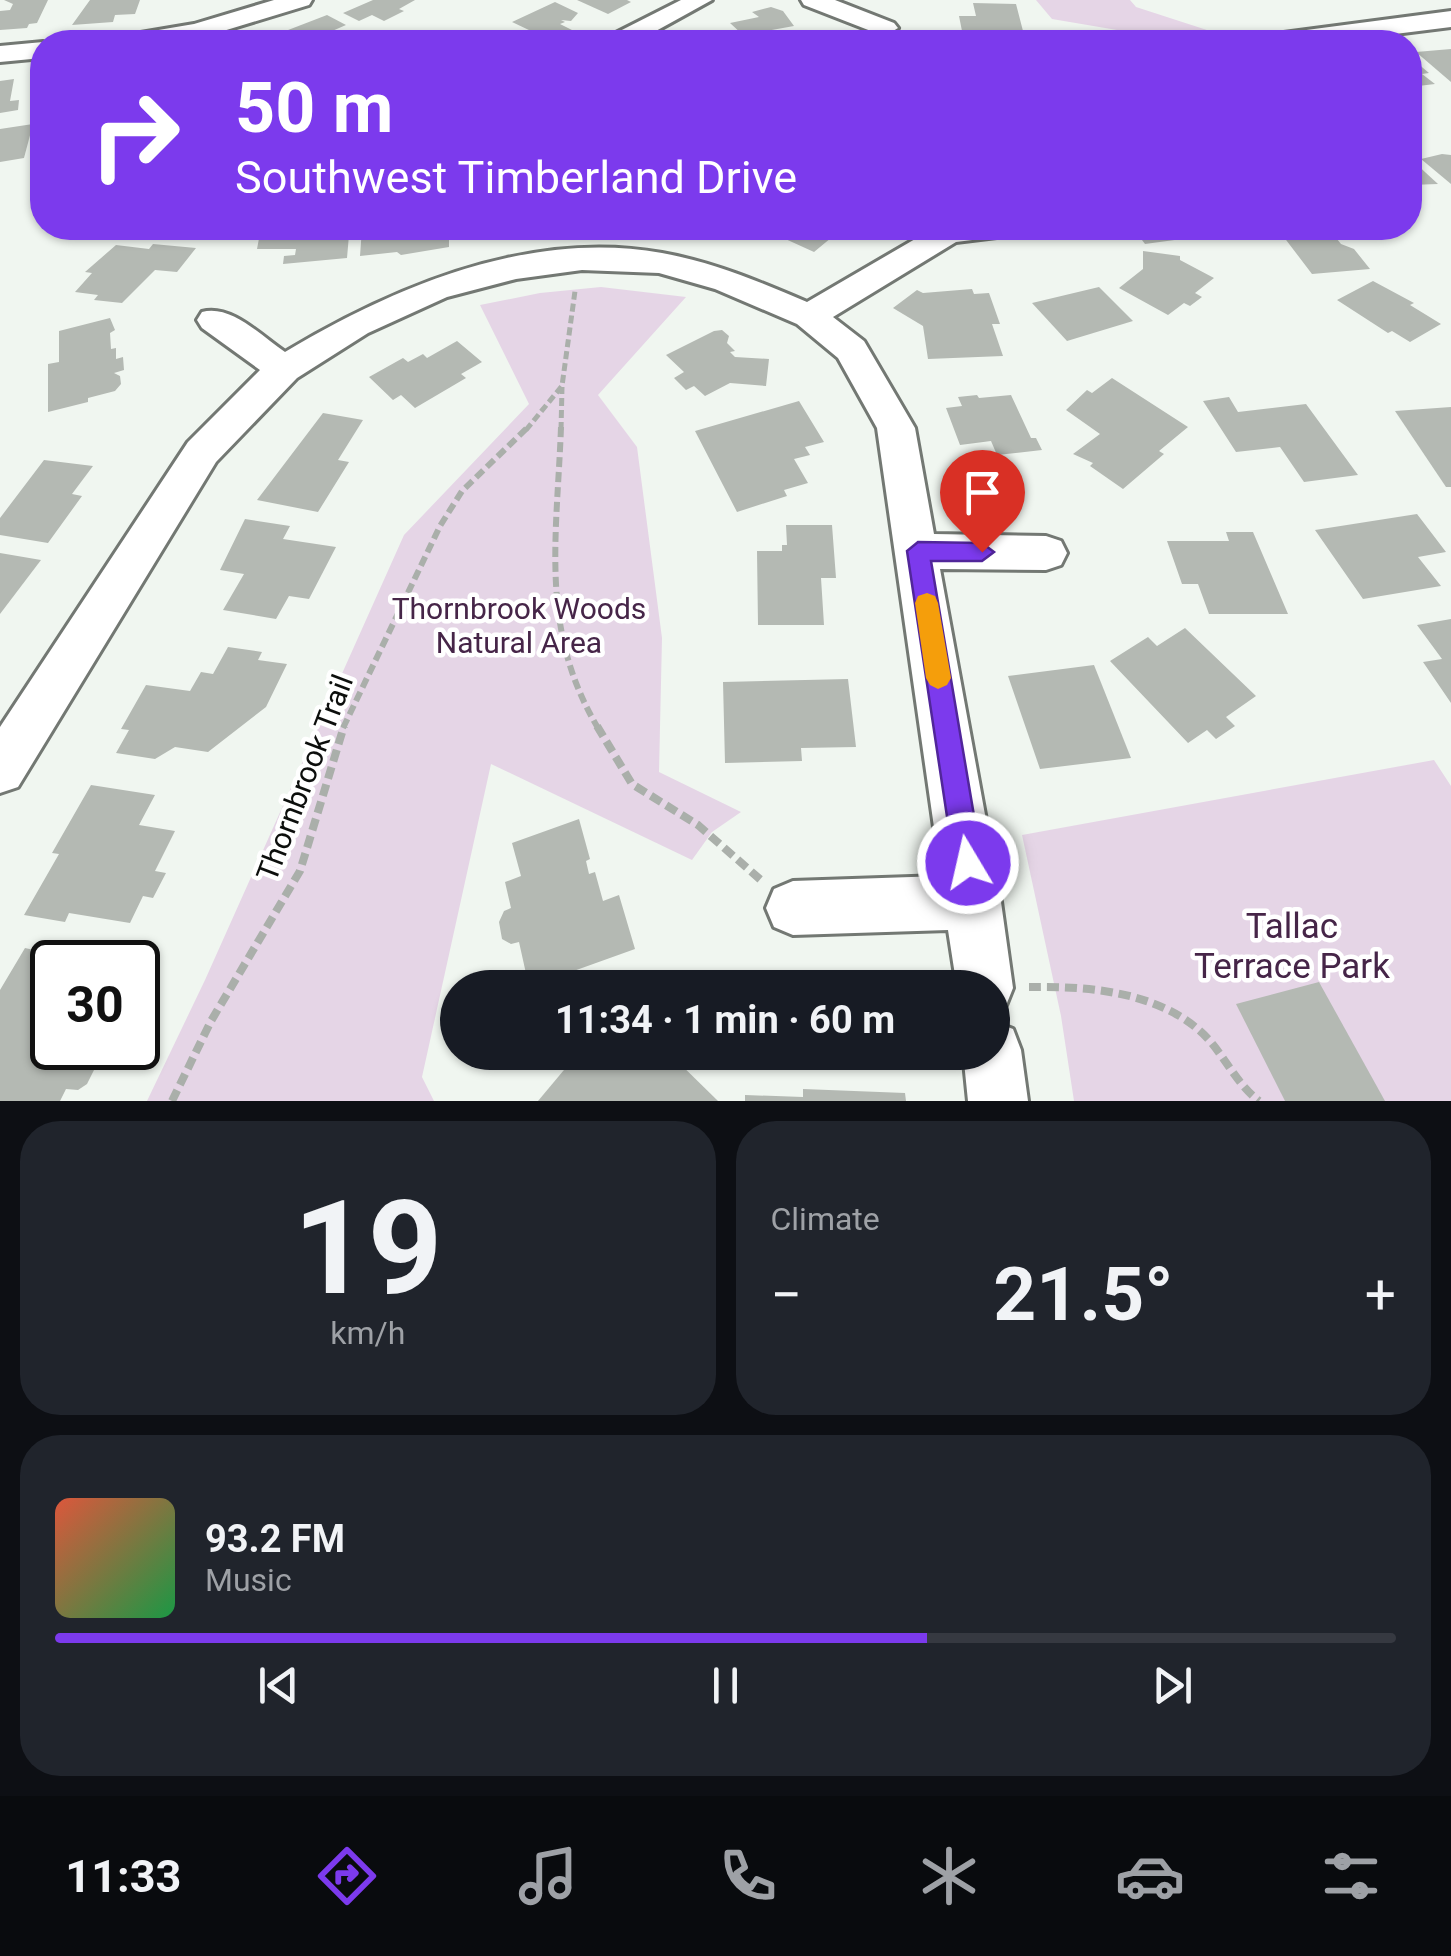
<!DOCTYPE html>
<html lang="en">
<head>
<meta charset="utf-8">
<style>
	body { margin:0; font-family:Roboto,sans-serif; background:#20242c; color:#f1f3f6; height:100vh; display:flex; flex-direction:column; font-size:38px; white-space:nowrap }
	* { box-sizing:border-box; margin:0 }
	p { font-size:32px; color:#9ea1a6 }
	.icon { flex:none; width:55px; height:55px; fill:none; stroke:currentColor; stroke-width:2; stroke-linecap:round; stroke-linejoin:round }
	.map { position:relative; height:1101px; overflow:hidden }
	.side { display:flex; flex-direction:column; gap:20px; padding:20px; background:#0d0f14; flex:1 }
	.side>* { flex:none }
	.hud { position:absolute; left:30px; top:30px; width:1392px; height:210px; border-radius:40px; box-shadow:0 2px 8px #0004; background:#7c3aed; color:#fff; overflow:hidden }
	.speed { position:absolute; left:30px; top:940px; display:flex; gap:20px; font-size:50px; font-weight:700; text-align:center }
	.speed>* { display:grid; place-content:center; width:130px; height:130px; border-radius:50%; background:#171b24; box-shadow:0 2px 8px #0004; line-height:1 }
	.speed .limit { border:5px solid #111; border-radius:15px; background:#fff; color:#111 }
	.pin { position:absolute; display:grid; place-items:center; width:85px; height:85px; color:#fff; margin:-102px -42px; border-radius:50% 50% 50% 0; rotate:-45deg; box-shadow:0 0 10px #0007 }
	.pin .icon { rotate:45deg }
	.me { position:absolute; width:110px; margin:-55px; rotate:351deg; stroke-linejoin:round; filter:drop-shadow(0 0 8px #0008) }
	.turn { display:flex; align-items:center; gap:35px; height:210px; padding:0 40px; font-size:45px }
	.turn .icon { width:130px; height:130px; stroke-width:2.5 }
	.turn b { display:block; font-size:70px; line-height:85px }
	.big { font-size:75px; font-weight:700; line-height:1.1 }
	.side .card { flex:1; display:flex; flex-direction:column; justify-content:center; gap:15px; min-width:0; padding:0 35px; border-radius:40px; background:#20242c }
	.side .dial { align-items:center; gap:0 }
	.dial b { font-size:130px; line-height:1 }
	.song { display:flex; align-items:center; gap:30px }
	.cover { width:120px; height:120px; border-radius:15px; background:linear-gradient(135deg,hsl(10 70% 55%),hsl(140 70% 35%)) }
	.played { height:10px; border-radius:5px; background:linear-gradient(90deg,#7c3aed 65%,#363941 65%) }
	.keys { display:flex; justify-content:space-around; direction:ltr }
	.heat { display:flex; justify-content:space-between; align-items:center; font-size:55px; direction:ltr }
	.side .tiles { flex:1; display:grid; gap:20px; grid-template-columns:1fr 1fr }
	.card:last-child { grid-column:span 2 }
	.trip { position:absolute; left:440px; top:970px; width:570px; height:100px; border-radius:50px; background:#171b24; box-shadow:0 2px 8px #0004; font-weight:700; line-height:100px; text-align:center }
	.tab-bar { display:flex; height:160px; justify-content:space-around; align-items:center; background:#090b0e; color:#9ea1a6 }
	.tab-bar .icon { width:70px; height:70px }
	.tab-bar .on { color:#7c3aed }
	.tab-bar b { font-size:45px; color:#f1f3f6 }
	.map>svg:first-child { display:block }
</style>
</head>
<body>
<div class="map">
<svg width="1451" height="1101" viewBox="0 0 1451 1101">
	<rect width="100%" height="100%" fill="#f0f6f0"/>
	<g fill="#e5d5e6">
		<path d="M1036,0h94l6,7 74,24 -22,11 -136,-23z"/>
		<path d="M601,287l85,10 -88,98 39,52 25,191 -3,134 82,40 -29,20 -20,28 -201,-96 -69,313 12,24h-287l58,-121 199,-445 125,-131 -49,-99 60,-12z"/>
		<path d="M1434,760l17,26v315h-377l-13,-85 -39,-181z"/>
	</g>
	<g fill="#b4b9b3">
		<path d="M4,0h44l-11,23 -8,1 -2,4 -27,2v-19l10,-1 3,-6z"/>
		<path d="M90,0h50l-5,14 -20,1 -2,7 -41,3z"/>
		<path d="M373,0h42l-16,9 5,2 -20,10 -12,-6 -13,6 -16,-8z"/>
		<path d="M577,0h50l4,2 -23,12z"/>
		<path d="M555,2l23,11 -7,8 -10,-1 4,2 -5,2 12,6 -22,10 -38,-18z"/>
		<path d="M973,3l43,1 7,27h-61l-3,-15h17z"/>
		<path d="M771,7l12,4 11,15 -51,9 -13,-12 29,-6 -7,-5z"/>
		<path d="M327,15l19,10 -39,17h-50z"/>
		<path d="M511,30l3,12h-75l-1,-6z"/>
		<path d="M710,32l24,10h-44z"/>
		<path d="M1451,49v33l-35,-30z"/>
		<path d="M1410,57l19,16 -7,1 13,10 -25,3z"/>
		<path d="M14,79l-4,22 9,-1 -1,10 -18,3v-32z"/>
		<path d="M33,124l-9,34 -24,4v-33z"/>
		<path d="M1442,154l9,1v29l-30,-25z"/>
		<path d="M1410,161h3l25,23 -28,1z"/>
		<path d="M261,228h75l-1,9 14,-2 -2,23 -64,6 1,-8 11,-1 1,-6h-39z"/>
		<path d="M362,228h87v19l-48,8 -4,-3 -37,4z"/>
		<path d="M793,228h64l-6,4 -8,-4 -29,24 -33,-15z"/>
		<path d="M1133,228h40l9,11 -37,5z"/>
		<path d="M1328,228l13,16 13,5 16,20 -58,5 -32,-42z"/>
		<path d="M153,244l43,4 -19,24 -22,-2 -33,33 -28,-3 4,-5 -23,-3 17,-19 -7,-1 31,-27 33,4z"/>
		<path d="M1143,251l37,5v4l34,18 -19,15 7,4 -12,9 -6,-3 -16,12 -49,-27 24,-19z"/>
		<path d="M1373,281l41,22 -4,2 31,19 -31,18 -18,-11 -4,2 -51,-33z"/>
		<path d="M1099,287l34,34 -66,20 -35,-38z"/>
		<path d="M972,289l2,5 15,-1 11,31h-8l11,32 -75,3 -5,-33 -30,-18 24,-18 6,3z"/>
		<path d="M110,318l5,12 -5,3 1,16 5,-1v11l7,-2 1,13 -10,3 6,3 1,8 -6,7 -27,7v4l-40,10v-48l11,-2v-31z"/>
		<path d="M722,330l7,6 -2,7 8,8 -5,1 5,5 34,2 -3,27 -36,-3 -25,13 -11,-10 -8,4 -12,-12 10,-6 -18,-17 48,-24z"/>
		<path d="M457,341l25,21 -21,12 5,4 -51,30 -14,-13 -8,5 -24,-23 34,-19 5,4 15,-8 4,4z"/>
		<path d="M1112,378l76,49 -29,24 5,3 -41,35 -33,-23 3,-3 -20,-9 27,-20 -34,-24 21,-20 5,3z"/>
		<path d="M977,395l2,3 32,-3 20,43h5l6,12 -45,5 -6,-14 -31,4 -14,-37 16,-2 -4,-9z"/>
		<path d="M1229,397l9,15 68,-8 52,71 -54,7 -24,-35 -44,5 -33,-51z"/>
		<path d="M799,401l25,41 -19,5 5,8 -16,4 14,24 -24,7 3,6 -50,16 -42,-81z"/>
		<path d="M1451,407v80h-5l-51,-76z"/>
		<path d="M323,413l40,7 -25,40 11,2 -31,50 -61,-12z"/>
		<path d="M44,460l49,6 -21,28 10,2 -34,47 -48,-8v-17z"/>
		<path d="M1417,514l29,38 -28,5 23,29 -78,13 -48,-69z"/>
		<path d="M245,519l45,7 -7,13 53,8 -27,52 -20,-3 -13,23 -53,-9 21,-36 -24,-4z"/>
		<path d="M786,525h46l4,53h-15l3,47h-66l-1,-74h25v-6h5z"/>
		<path d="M1226,532h27l35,82h-79l-11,-30h-16l-15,-43h62z"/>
		<path d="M0,553l41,7 -41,54z"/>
		<path d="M1451,619v84l-28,-41 19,-3 -25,-34z"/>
		<path d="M1185,628l71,68 -30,21 9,9 -19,13 -9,-9 -19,13 -78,-82 38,-24 9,9z"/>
		<path d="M228,647l34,5 -4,8 29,4 -21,43 -58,45 -33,-5 -20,12 -39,-6 13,-23 -8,-1 25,-44 44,6 11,-19 12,2z"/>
		<path d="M1094,665l37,93 -91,11 -32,-93z"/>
		<path d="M848,679l8,68 -55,1 1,13 -77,2 -2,-81z"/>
		<path d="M91,785l64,10 -16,30 36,6 -20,40 11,2 -13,25 -10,-2 -13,27 -61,-10 -4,9 -41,-7 35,-61 -7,-1z"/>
		<path d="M579,819l11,40 -4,2 3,13 6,-2 8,29 16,-6 16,54 -106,38 -10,-45 -8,2 -9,-5 -3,-17 5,-11 7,-3 -6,-26 16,-6 -9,-33z"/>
		<path d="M25,948l58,13 -31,1v86h35l-3,4 11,3 2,9 -10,20 -9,6 -12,-1 -6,12h-60v-111z"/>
		<path d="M1319,982l66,119h-100l-49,-97z"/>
		<path d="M579,1052h89l50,49h-180z"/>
		<path d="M803,1089l102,4 1,8h-161v-6l58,2z"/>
	</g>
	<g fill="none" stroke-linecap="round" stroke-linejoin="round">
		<g stroke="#737873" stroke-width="6">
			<g id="street">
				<path d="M274,0h38l-3,5 -112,34 -84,3 4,-5 77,-13z"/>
				<path d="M681,0h31l-76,42h-32l4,-5z"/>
				<path d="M801,0h34l59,23 4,5 -13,8 -9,-3 -72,-28z"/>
				<path d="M1451,11v16l-120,15h-68l13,-8z"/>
				<path d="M43,42l-1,16 -42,4v-16z"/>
				<path d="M934,228h84l-5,7 -57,7 -123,75 31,24 51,87 19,106 112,2 15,5 6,12 -6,12 -15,5 -106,-1 61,333 12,86 -8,20 -13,5v-25h-35l-9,-58 -155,5 -19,-8 -8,-19 8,-19 19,-8 148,-5 -64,-448 -39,-70 -41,-34 -82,-35 -56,-16 -77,-3 -66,9 -69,18 -79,36 -71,45 -81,84 -198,325 -18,6v-66l188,-285 72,-72 -58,-42 -5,-8 5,-8c29,-8 59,24 83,40 110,-66 246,-123 377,-99 51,9 98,29 145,49z"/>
				<path d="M992,1021l21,8 8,21 7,51h-60l-5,-49h29z"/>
			</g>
		</g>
		<g stroke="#aaafaa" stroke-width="5" stroke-dasharray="8 4" stroke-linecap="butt">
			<path d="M526,430l36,-44 13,-95"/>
			<path d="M561,430l1,-43"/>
		</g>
		<g stroke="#aaafaa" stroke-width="6" stroke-dasharray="10 5" stroke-linecap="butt">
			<path d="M561,427c-4,110 -22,202 37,301"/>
			<path d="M343,728l97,-202 22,-35 66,-64"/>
		</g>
		<g stroke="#aaafaa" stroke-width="8" stroke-dasharray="12 6" stroke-linecap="butt">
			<path d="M597,726l35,58 66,41 64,56"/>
			<path d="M1029,987c62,-1 137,5 181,54 17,20 28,44 49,60"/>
			<path d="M172,1101l39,-80 89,-150 44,-145"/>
		</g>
		<use href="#street" fill="#fff" fill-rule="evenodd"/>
	</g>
	<path fill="#7c3aed" stroke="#51269a" stroke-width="2.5" d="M918,542l64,1 12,9 -12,9h-51l51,302 -4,10 -10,4 -10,-4 -4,-10 -47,-312z"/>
	<path fill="#f59e0b" d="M927,593l8,3 3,7 13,75 -4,7 -9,4 -8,-4 -4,-7 -11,-75 3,-7z"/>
	<g text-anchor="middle" stroke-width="9" stroke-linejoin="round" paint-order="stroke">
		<g font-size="30" fill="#462548" stroke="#fff">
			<text x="519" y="619">Thornbrook Woods<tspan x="519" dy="34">Natural Area</tspan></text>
		</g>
		<g font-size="30" fill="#0c0e0c" stroke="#fff">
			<text transform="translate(305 778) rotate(-69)" y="10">Thornbrook Trail</text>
		</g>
		<g font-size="35" fill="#462548" stroke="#fff">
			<text x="1292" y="938">Tallac<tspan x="1292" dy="40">Terrace Park</tspan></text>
		</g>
	</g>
</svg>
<div class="speed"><div class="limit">30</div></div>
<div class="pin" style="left:982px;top:552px;background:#d93025"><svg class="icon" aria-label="arrive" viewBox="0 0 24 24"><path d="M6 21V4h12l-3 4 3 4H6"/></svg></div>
<svg class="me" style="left:968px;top:863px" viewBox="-20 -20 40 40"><circle r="17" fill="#7c3aed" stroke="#fff" stroke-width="3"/><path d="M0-11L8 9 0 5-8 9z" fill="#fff"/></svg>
<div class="trip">11:34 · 1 min · 60 m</div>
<div class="hud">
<div class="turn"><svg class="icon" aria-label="right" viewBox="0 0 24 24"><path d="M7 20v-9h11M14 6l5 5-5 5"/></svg><div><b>50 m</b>Southwest Timberland Drive</div></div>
</div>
</div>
<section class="side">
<div class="tiles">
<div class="card dial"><b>19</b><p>km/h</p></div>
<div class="card"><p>Climate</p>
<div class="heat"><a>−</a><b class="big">21.5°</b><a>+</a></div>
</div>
<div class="card">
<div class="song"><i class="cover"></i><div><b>93.2 FM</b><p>Music</p></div></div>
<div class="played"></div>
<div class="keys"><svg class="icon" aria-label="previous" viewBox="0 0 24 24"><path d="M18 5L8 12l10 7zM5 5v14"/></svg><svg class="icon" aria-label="pause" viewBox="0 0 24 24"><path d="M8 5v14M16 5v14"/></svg><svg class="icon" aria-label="next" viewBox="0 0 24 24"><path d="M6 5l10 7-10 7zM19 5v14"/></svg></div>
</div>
</div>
</section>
<nav class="tab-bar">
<b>11:33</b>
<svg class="icon on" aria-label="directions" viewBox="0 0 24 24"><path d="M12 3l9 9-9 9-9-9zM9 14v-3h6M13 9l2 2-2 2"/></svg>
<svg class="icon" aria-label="music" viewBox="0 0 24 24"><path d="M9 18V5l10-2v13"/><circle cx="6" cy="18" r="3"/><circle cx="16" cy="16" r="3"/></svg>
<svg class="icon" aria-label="phone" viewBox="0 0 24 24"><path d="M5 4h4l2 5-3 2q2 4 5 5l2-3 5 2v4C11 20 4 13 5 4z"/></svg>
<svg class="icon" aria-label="climate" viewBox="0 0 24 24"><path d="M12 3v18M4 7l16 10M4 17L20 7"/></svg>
<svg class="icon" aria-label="car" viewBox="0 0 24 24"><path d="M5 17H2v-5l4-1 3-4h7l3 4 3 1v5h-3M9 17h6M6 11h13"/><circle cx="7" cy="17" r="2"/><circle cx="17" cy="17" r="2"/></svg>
<svg class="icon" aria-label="filters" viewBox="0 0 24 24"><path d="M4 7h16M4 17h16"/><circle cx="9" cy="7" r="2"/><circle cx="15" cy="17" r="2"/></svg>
</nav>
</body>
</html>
